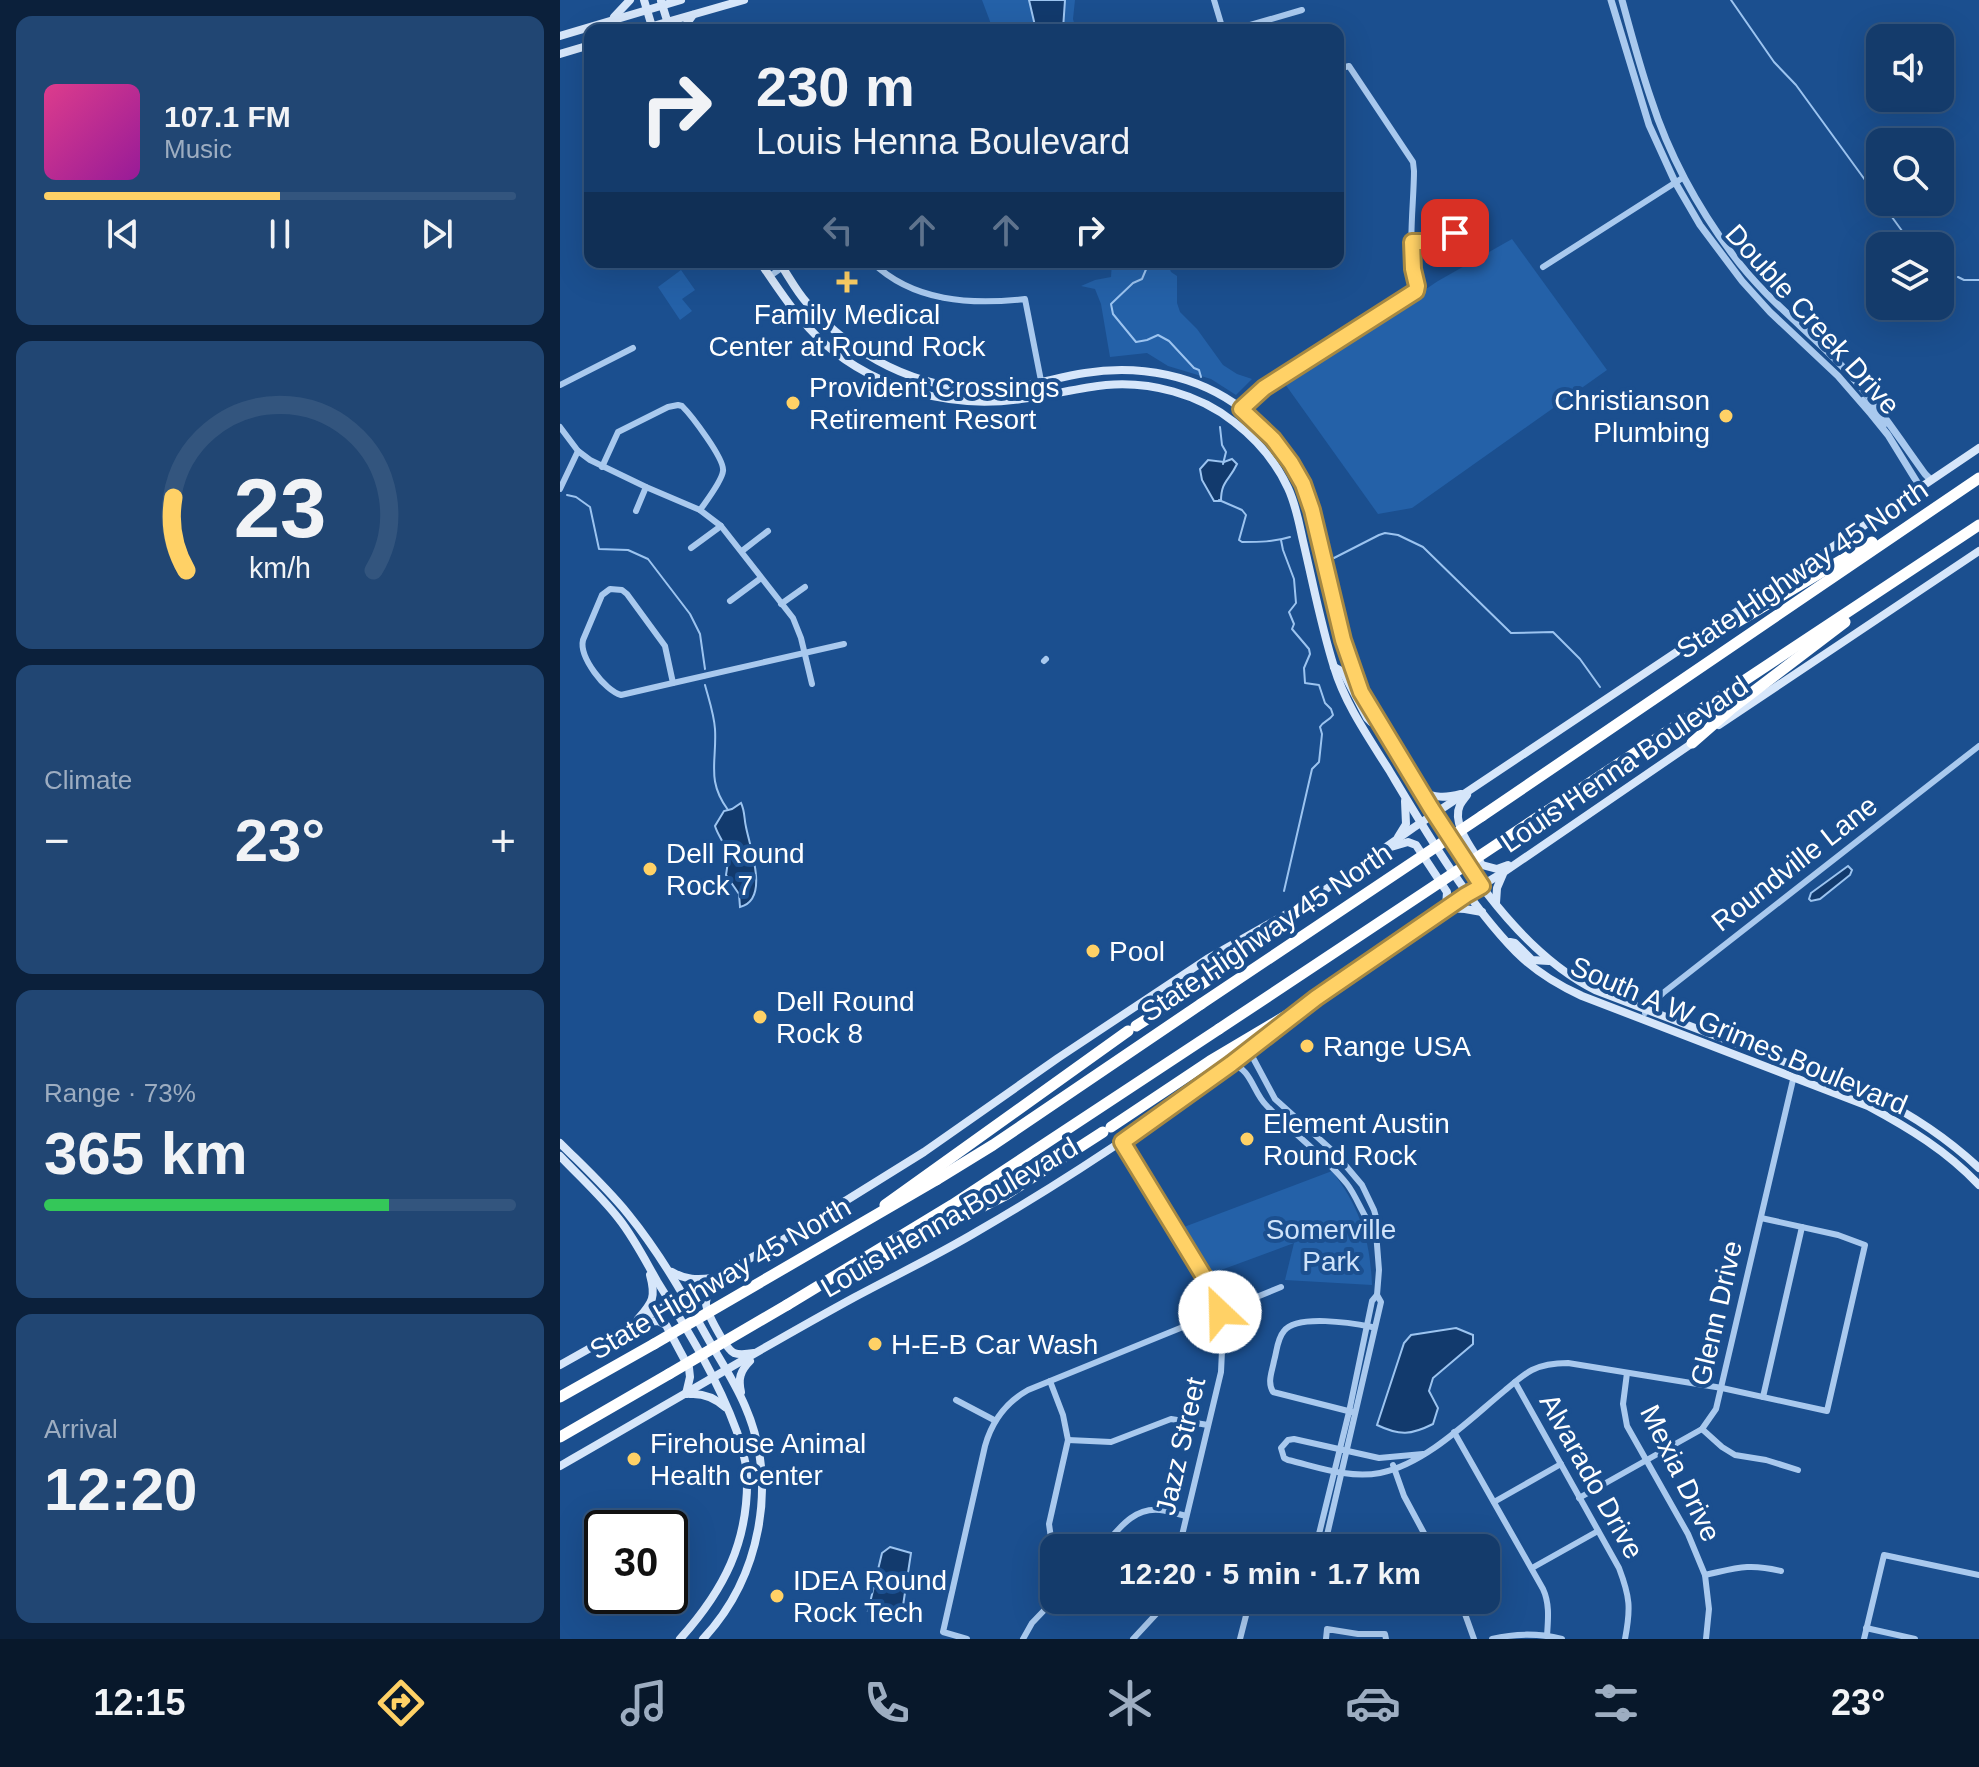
<!DOCTYPE html>
<html lang="en">
<head>
<meta charset="utf-8">
<style>
	body { margin:0; font-family:Arial,sans-serif; background:#214673; color:#f1f3f6; height:100vh; display:flex; flex-direction:column; font-size:30px; white-space:nowrap }
	* { box-sizing:border-box; margin:0 }
	p { font-size:26px; color:#9dadc1 }
	.icon { flex:none; width:44px; height:44px; fill:none; stroke:currentColor; stroke-width:2; stroke-linecap:round; stroke-linejoin:round }
	.map { position:relative; flex:1; overflow:hidden }
	.details { display:flex; flex-direction:column; gap:16px; padding:16px; background:#0b203b; width:560px }
	.details>* { flex:none }
	.guide { position:absolute; left:24px; top:24px; width:760px; height:244px; border-radius:16px; box-shadow:0 8px 32px #0002,0 0 0 2px #33557e; background:#143b6b; color:#f1f3f6; overflow:hidden }
	.tools { position:absolute; left:1306px; top:24px; display:grid; gap:16px }
	.tools a { display:grid; place-items:center; width:88px; height:88px; border-radius:16px; background:#143b6b; box-shadow:0 8px 32px #0002,0 0 0 2px #33557e; font-size:40px }
	.speed { position:absolute; left:24px; top:1510px; display:flex; gap:16px; font-size:40px; font-weight:700; text-align:center }
	.speed>* { display:grid; place-content:center; width:104px; height:104px; border-radius:50%; background:#143b6b; box-shadow:0 8px 32px #0002,0 0 0 2px #33557e; line-height:1 }
	.speed .limit { border:4px solid #111; border-radius:12px; background:#fff; color:#111 }
	.pin { position:absolute; display:grid; place-items:center; width:68px; height:68px; color:#fff; margin:-34px; border-radius:16px; box-shadow:0 4px 12px #0006 }
	.me { position:absolute; width:88px; margin:-44px; rotate:336deg; stroke-linejoin:round; filter:drop-shadow(0 0 6px #0008) }
	.turn { display:flex; align-items:center; gap:28px; height:168px; padding:0 40px; font-size:36px }
	.turn .icon { width:104px; height:104px; stroke-width:2.5 }
	.turn b { display:block; font-size:56px; line-height:68px }
	.lanes { display:flex; align-items:center; height:76px; padding:0 40px; background:#0003; justify-content:center; gap:40px; direction:ltr }
	.lanes .off { opacity:.35 }
	.big { font-size:60px; font-weight:600; line-height:1.1 }
	.details .card { flex:1; display:flex; flex-direction:column; justify-content:center; gap:12px; min-width:0; padding:0 28px; border-radius:16px; background:#214673 }
	.details .dial { align-items:center; gap:0 }
	.dial svg { height:208px; overflow:visible; fill:none; stroke:#33557e; stroke-width:7; stroke-linecap:round; text-anchor:middle }
	.dial text { fill:#f1f3f6; stroke:none }
	.song { display:flex; align-items:center; gap:24px }
	.cover { width:96px; height:96px; border-radius:12px; background:linear-gradient(135deg,hsl(330 70% 55%),hsl(300 70% 35%)) }
	.played { height:8px; border-radius:4px; background:linear-gradient(90deg,#ffd166 50%,#33557e 50%) }
	.keys { display:flex; justify-content:space-around; direction:ltr }
	.heat { display:flex; justify-content:space-between; align-items:center; font-size:44px; direction:ltr }
	.charge { height:12px; border-radius:6px; background:linear-gradient(90deg,#34c759 73%,#33557e 0) }
	.trip { position:absolute; left:480px; top:1534px; width:460px; height:80px; border-radius:16px; background:#143b6b; box-shadow:0 8px 32px #0002,0 0 0 2px #33557e; font-weight:600; line-height:80px; text-align:center }
	.tab-bar { display:flex; height:128px; justify-content:space-around; align-items:center; background:#08182b; color:#9dadc1 }
	.tab-bar .icon { width:56px; height:56px }
	.tab-bar .active { color:#ffd166 }
	.tab-bar b { font-size:36px; color:#f1f3f6 }
	main { display:flex; flex:1; min-height:0 }
	.map>svg:first-child { display:block }
</style>
</head>
<body>
<main>
<section class="details">
<div class="card">
<div class="song"><i class="cover"></i><div><b>107.1 FM</b><p>Music</p></div></div>
<div class="played"></div>
<div class="keys"><svg class="icon" aria-label="previous" viewBox="0 0 24 24"><path d="M18 5L8 12l10 7zM5 5v14"/></svg><svg class="icon" aria-label="pause" viewBox="0 0 24 24"><path d="M8 5v14M16 5v14"/></svg><svg class="icon" aria-label="next" viewBox="0 0 24 24"><path d="M6 5l10 7-10 7zM19 5v14"/></svg></div>
</div>
<div class="card dial"><svg viewBox="0 0 100 80">
<path d="M14 69A42 42 0 1 1 86 69"/>
<path d="M14 69A42 42 0 0 1 9 41" stroke="#ffd166"/>
<text x="50" y="56" font-size="32" font-weight="700">23</text>
<text x="50" y="72" font-size="11">km/h</text>
</svg></div>
<div class="card"><p>Climate</p>
<div class="heat"><a>−</a><b class="big">23°</b><a>+</a></div>
</div>
<div class="card"><p>Range · 73%</p><b class="big">365 km</b><div class="charge"></div></div>
<div class="card"><p>Arrival</p><b class="big">12:20</b></div>
</section>
<div class="map">
<svg width="1419" height="1639" viewBox="0 0 1419 1639">
	<rect width="100%" height="100%" fill="#1b4f8f"/>
	<g fill="#2461a8">
		<path d="M422,0h93l-2,19 3,11h-68l-17,-6z"/>
		<path d="M952,239l95,131 -195,138 -34,6 -93,-130 153,-103z"/>
		<path d="M552,262h55l4,10 6,4v27l3,9 17,17 26,36 14,9 15,5 -16,16 -25,-16 -43,-13 -21,-13 -37,4 -9,-53 -6,-15 -14,-3 14,-6 16,-3z"/>
		<path d="M121,270l14,20 -13,9 10,12 -12,9 -22,-33z"/>
		<path d="M772,1171c28,37 38,67 40,114l-87,-5 9,-37 -81,30 -29,-46z"/>
	</g>
	<g fill="#123a6d" stroke="#9cc4f0" stroke-width="2">
		<path d="M469,0h36l-2,29 -27,1z"/>
		<path d="M672,459l5,5c-8,17 -16,17 -16,37h-7l-12,-21 -2,-11 8,-9 16,2z"/>
		<path d="M181,803c4,8 3,16 5,24 4,21 24,73 -6,80l-1,-13 -13,-19c1,-7 3,-15 1,-22 -2,-10 -9,-17 -12,-27l9,-15 8,-2z"/>
		<path d="M1288,866l4,4 -2,5 -30,24 -9,2 -2,-2 2,-6z"/>
		<path d="M896,1328l17,7v9l-40,34 -4,13 9,17 -5,16c-22,11 -33,12 -56,1l27,-82 7,-8z"/>
		<path d="M330,1547l21,6 -10,66 -33,-8 14,-58z"/>
	</g>
	<g fill="none" stroke-linecap="round" stroke-linejoin="round">
		<g stroke="#9cc4f0" stroke-width="2">
			<path d="M1171,0l43,62 22,23 117,161"/>
			<path d="M583,262l4,5 -5,12 -9,4 -22,21 2,10 23,28 11,-2 11,-5 11,6 25,27 5,2 2,7"/>
			<path d="M1398,277l6,3h15"/>
			<path d="M660,427l2,18 4,7 -3,12"/>
			<path d="M7,495l9,2 14,10 9,42 29,1 20,9 42,55 10,20 5,35"/>
			<path d="M659,500l23,10 4,5 -7,25 3,2c17,0 32,0 48,-5"/>
			<path d="M721,540l2,10 11,29 2,24 -7,9 5,12 -2,5 17,20 1,5 -6,14 1,15 14,2 6,18 6,6 2,6c-4,6 -10,6 -13,12l2,7 -3,28 -7,7 -28,122"/>
			<path d="M774,558l45,-23 6,-2 13,2 25,12 88,86 42,-1 27,27 20,28"/>
			<path d="M145,685c4,15 9,29 10,44 2,33 -9,51 13,81"/>
		</g>
		<g stroke="#a9c9ee" stroke-width="6">
			<path d="M654,0l9,30"/>
			<path d="M673,30l69,-20"/>
			<path d="M852,242c17,0 35,2 45,-13"/>
			<path d="M312,262c41,40 99,43 153,37l19,97"/>
			<path d="M983,267l141,-90"/>
			<path d="M210,276l20,-14"/>
			<path d="M0,385l73,-37"/>
			<path d="M1303,400l22,24"/>
			<path d="M681,409l23,-21 147,-93c9,-8 5,-13 3,-23 -6,-27 0,-72 0,-101l-1,-9 -64,-96 -11,3"/>
			<path d="M0,427l18,24 12,9 56,27 54,23 21,16 72,92 8,20 11,46"/>
			<path d="M42,467l16,-35 50,-25 10,-2 4,1c9,9 43,53 41,65 -1,10 -16,29 -23,39"/>
			<path d="M0,489l18,-38"/>
			<path d="M76,511l10,-24"/>
			<path d="M131,548l30,-22"/>
			<path d="M182,551l26,-20"/>
			<path d="M50,589l12,1 5,4 38,52 8,37 -52,12c-16,-4 -42,-38 -38,-55l19,-45z"/>
			<path d="M170,601l31,-23"/>
			<path d="M221,604l24,-17"/>
			<path d="M484,661l2,-2"/>
			<path d="M113,683l171,-39"/>
			<path d="M1085,1013l1,-4 17,-16 316,-247"/>
			<path d="M690,1049l2,7 23,43 60,54 27,32 12,25 4,14 -2,8 3,38 -2,25 4,7 -57,246"/>
			<path d="M671,1064c20,4 22,28 35,41 26,28 57,49 81,79 11,14 17,36 29,48"/>
			<path d="M562,1142l92,151 9,36 -2,43 -42,176"/>
			<path d="M1067,1373l-4,31 4,22 61,108 17,41 4,34 -3,30"/>
			<path d="M490,1381l13,34 5,25 -19,84 2,14 5,10"/>
			<path d="M955,1382l104,186c11,29 12,40 6,71"/>
			<path d="M1203,1397l39,-170"/>
			<path d="M396,1400l38,20"/>
			<path d="M792,1412l-79,-20c-6,-10 -1,-20 1,-31 3,-10 3,-22 10,-30 13,-17 68,-8 88,-4"/>
			<path d="M1142,1429l20,18 13,8 31,5 32,10"/>
			<path d="M894,1432l89,157c7,15 5,31 4,47"/>
			<path d="M508,1440l43,2 60,-23 37,6"/>
			<path d="M863,1454l-44,4 -85,-19 -6,1 -7,8 3,10 4,2c30,7 61,19 92,13 45,-9 88,-52 123,-81 9,-7 19,-17 29,-22 12,-6 23,-7 36,-7l154,25 105,23 38,-166 -27,-10 -77,-17"/>
			<path d="M833,1465l11,31 28,52"/>
			<path d="M1019,1498l123,-69 14,-20 80,-342"/>
			<path d="M934,1502l67,-38"/>
			<path d="M756,1546l33,-134 23,-111 5,-6"/>
			<path d="M542,1548c16,-18 31,-41 58,-38 9,1 18,4 26,6"/>
			<path d="M702,1548l3,-12 55,11"/>
			<path d="M842,1548l25,-10"/>
			<path d="M972,1568l66,-37"/>
			<path d="M1145,1575c32,-7 43,-12 76,-4"/>
			<path d="M900,1600l14,39"/>
			<path d="M1306,1628l49,11"/>
			<path d="M407,1639l-24,-7 42,-186c7,-25 20,-43 43,-56l253,-103"/>
			<path d="M463,1639l9,-16 22,-23"/>
			<path d="M573,1639l26,-28 6,-11"/>
			<path d="M680,1639l10,-39"/>
			<path d="M766,1639l1,-10 31,5h27l1,5"/>
			<path d="M932,1639c24,-6 46,-6 70,0"/>
			<path d="M1304,1639l20,-84 95,20"/>
		</g>
		<g stroke="#a9c9ee" stroke-width="7">
			<path d="M1051,0l38,125 26,57 25,43 42,56 28,31 68,64 33,38 17,21 32,52"/>
			<path d="M1062,0c9,33 18,67 29,99 18,56 47,109 82,156 30,41 71,72 106,108 35,36 57,71 86,111l6,6"/>
		</g>
		<g stroke="#d6e6fa" stroke-width="8">
			<path d="M84,0l9,30"/>
			<path d="M101,1l9,29"/>
			<path d="M54,17l16,-17"/>
			<path d="M79,30l105,-30"/>
			<path d="M122,30l11,-15"/>
			<path d="M0,36l121,-36"/>
			<path d="M0,54l30,-9"/>
			<path d="M200,262c19,28 39,59 65,82 53,46 127,65 196,55 28,-3 56,-11 85,-14 44,-4 93,9 128,37 22,17 42,40 54,66 8,17 11,35 15,53 10,42 18,85 31,126 11,37 35,71 55,103 36,60 78,132 127,182 19,19 42,33 66,44l286,110c41,22 79,45 111,79"/>
			<path d="M219,262c9,13 17,29 28,41 46,53 110,87 182,86 32,0 64,-11 96,-16 54,-9 113,2 157,36 24,20 48,46 61,75 8,17 11,35 15,53 9,36 15,73 26,107 6,15 10,32 17,46 11,27 31,54 46,80 46,78 105,178 188,220l279,106c38,19 74,43 105,72"/>
			<path d="M1136,639l283,-191"/>
			<path d="M774,667l9,5 24,46 4,4 7,-2"/>
			<path d="M1159,725l260,-174"/>
			<path d="M860,791c15,7 25,7 41,3"/>
			<path d="M907,795c-2,3 -5,6 -7,10 -9,19 13,45 22,60l15,4 11,-4"/>
			<path d="M838,837l8,-13 -1,-23"/>
			<path d="M831,847l17,-5 8,3 31,47 -1,16"/>
			<path d="M936,903l1,-15 6,-14"/>
			<path d="M745,904l108,-76 271,-181"/>
			<path d="M887,908l18,1 17,3"/>
			<path d="M950,942l5,1 17,17 17,1"/>
			<path d="M752,1001l154,-106 38,-23 190,-130"/>
			<path d="M0,1143c23,23 47,45 68,71 31,38 55,80 79,123 13,23 28,45 38,69 34,78 15,172 -42,233"/>
			<path d="M0,1156c20,21 41,40 59,63 15,19 26,41 38,62 30,48 61,98 80,151 4,13 9,28 10,42 2,68 -23,116 -67,165"/>
			<path d="M112,1272c14,8 25,8 41,6"/>
			<path d="M157,1278c-4,7 -10,15 -11,24 -1,9 20,47 28,51 5,2 14,1 20,0"/>
			<path d="M78,1319c15,-17 18,-22 12,-44"/>
			<path d="M84,1322l14,-1 8,4 23,43 1,9 -4,17"/>
			<path d="M0,1365l221,-124 143,-89 134,-94 149,-99 83,-47"/>
			<path d="M181,1392c-3,-13 -1,-21 9,-31"/>
			<path d="M130,1394c14,-1 25,4 35,13"/>
			<path d="M0,1466c98,-56 196,-115 295,-169 41,-22 83,-42 123,-66 109,-63 212,-134 310,-211"/>
		</g>
		<g stroke="#fff" stroke-width="11">
			<path d="M1121,650l36,-16 155,-92"/>
			<path d="M1132,743l40,-35 113,-86"/>
			<path d="M922,816l497,-338"/>
			<path d="M939,843l480,-318"/>
			<path d="M576,1026l72,-46 40,-28 60,-50"/>
			<path d="M551,1127l99,-66 106,-63"/>
			<path d="M376,1180l57,-35 208,-141"/>
			<path d="M325,1205l243,-174"/>
			<path d="M288,1275l157,-80 98,-63"/>
			<path d="M227,1305l165,-100 267,-176"/>
			<path d="M0,1397l94,-53"/>
			<path d="M0,1437l109,-63"/>
		</g>
		<g stroke="#fff" stroke-width="11">
			<path d="M641,1004l281,-188"/>
			<path d="M659,1029l280,-186"/>
			<path d="M94,1344l282,-164"/>
			<path d="M109,1374l118,-69"/>
		</g>
	</g>
	<g fill="none" stroke-linecap="round" stroke-linejoin="round">
		<g stroke="#a68842" stroke-width="20">
			<path id="route" d="M660,1312l-6,-19 -92,-151 109,-78 85,-66 150,-103 16,-9 -51,-78 -70,-116 -18,-52 -31,-130 -9,-26 -12,-21 -18,-24 -32,-30 23,-21 152,-97 1,-5 -4,-17 -1,-27c15,0 31,2 43,-9"/>
		</g>
		<use href="#route" stroke="#ffd166" stroke-width="14"/>
	</g>
	<g fill="#ffd166" stroke="#1b4f8f" stroke-width="3">
		<path d="M283 270h8v8h8v8h-8v8h-8v-8h-8v-8h8z"/>
		<circle cx="233" cy="403" r="8"/>
		<circle cx="1166" cy="416" r="8"/>
		<circle cx="90" cy="869" r="8"/>
		<circle cx="533" cy="951" r="8"/>
		<circle cx="200" cy="1017" r="8"/>
		<circle cx="747" cy="1046" r="8"/>
		<circle cx="687" cy="1139" r="8"/>
		<circle cx="315" cy="1344" r="8"/>
		<circle cx="74" cy="1459" r="8"/>
		<circle cx="217" cy="1596" r="8"/>
	</g>
	<g text-anchor="middle" stroke-width="8" stroke-linejoin="round" paint-order="stroke">
		<g font-size="28" fill="#fff" stroke="#1b4f8f" text-anchor="start">
			<text x="287" y="324" text-anchor="middle">Family Medical<tspan x="287" dy="32">Center at Round Rock</tspan></text>
			<text x="249" y="397">Provident Crossings<tspan x="249" dy="32">Retirement Resort</tspan></text>
			<text x="1150" y="410" text-anchor="end">Christianson<tspan x="1150" dy="32">Plumbing</tspan></text>
			<text x="106" y="863">Dell Round<tspan x="106" dy="32">Rock 7</tspan></text>
			<text x="549" y="961">Pool</text>
			<text x="216" y="1011">Dell Round<tspan x="216" dy="32">Rock 8</tspan></text>
			<text x="763" y="1056">Range USA</text>
			<text x="703" y="1133">Element Austin<tspan x="703" dy="32">Round Rock</tspan></text>
			<text x="331" y="1354">H-E-B Car Wash</text>
			<text x="90" y="1453">Firehouse Animal<tspan x="90" dy="32">Health Center</tspan></text>
			<text x="233" y="1590">IDEA Round<tspan x="233" dy="32">Rock Tech</tspan></text>
		</g>
		<g font-size="28" fill="#fff" stroke="#1b4f8f">
			<text transform="translate(1253 319) rotate(48)" y="10">Double Creek Drive</text>
			<text transform="translate(1242 569) rotate(-34)" y="10">State Highway 45 North</text>
			<text transform="translate(1064 764) rotate(-34)" y="10">Louis Henna Boulevard</text>
			<text transform="translate(1234 863) rotate(-38)" y="10">Roundville Lane</text>
			<text transform="translate(706 932) rotate(-34)" y="10">State Highway 45 North</text>
			<text transform="translate(1179 1035) rotate(23)" y="10">South A W Grimes Boulevard</text>
			<text transform="translate(389 1217) rotate(-30)" y="10">Louis Henna Boulevard</text>
			<text transform="translate(160 1278) rotate(-30)" y="10">State Highway 45 North</text>
			<text transform="translate(1156 1313) rotate(-77)" y="10">Glenn Drive</text>
			<text transform="translate(620 1446) rotate(-77)" y="10">Jazz Street</text>
			<text transform="translate(1121 1473) rotate(64)" y="10">Mexia Drive</text>
			<text transform="translate(1032 1476) rotate(61)" y="10">Alvarado Drive</text>
		</g>
		<g font-size="28" fill="#cfe3fa" stroke="#1b4f8f">
			<text x="771" y="1239">Somerville<tspan x="771" dy="32">Park</tspan></text>
		</g>
	</g>
</svg>
<div class="tools">
<a><svg class="icon" aria-label="sound" viewBox="0 0 24 24"><path d="M4 9h4l5-4v14l-5-4H4zM17 9q2 3 0 6"/></svg></a>
<a><svg class="icon" aria-label="search" viewBox="0 0 24 24"><circle cx="10" cy="10" r="6"/><path d="M15 15l6 6"/></svg></a>
<a><svg class="icon" aria-label="layers" viewBox="0 0 24 24"><path d="M12 4l9 5-9 5-9-5zM3 14l9 5 9-5"/></svg></a>
</div>
<div class="speed"><div class="limit">30</div></div>
<div class="pin" style="left:895px;top:233px;background:#d93025"><svg class="icon" aria-label="arrive" viewBox="0 0 24 24"><path d="M6 21V4h12l-3 4 3 4H6"/></svg></div>
<svg class="me" style="left:660px;top:1312px" viewBox="-20 -20 40 40"><circle r="19" fill="#fff"/><path d="M0-13L10 11 0 6-10 11z" fill="#ffd166"/></svg>
<div class="trip">12:20 · 5 min · 1.7 km</div>
<div class="guide">
<div class="turn"><svg class="icon" aria-label="right" viewBox="0 0 24 24"><path d="M7 20v-9h11M14 6l5 5-5 5"/></svg><div><b>230 m</b>Louis Henna Boulevard</div></div>
<div class="lanes"><svg class="icon off" aria-label="left" viewBox="0 0 24 24"><path d="M17 20v-9H6M10 6l-5 5 5 5"/></svg><svg class="icon off" aria-label="ahead" viewBox="0 0 24 24"><path d="M12 20V5M6 11l6-6 6 6"/></svg><svg class="icon off" aria-label="ahead" viewBox="0 0 24 24"><path d="M12 20V5M6 11l6-6 6 6"/></svg><svg class="icon" aria-label="right" viewBox="0 0 24 24"><path d="M7 20v-9h11M14 6l5 5-5 5"/></svg></div>
</div>
</div>
</main>
<nav class="tab-bar">
<b>12:15</b>
<svg class="icon active" aria-label="directions" viewBox="0 0 24 24"><path d="M12 3l9 9-9 9-9-9zM9 14v-3h6M13 9l2 2-2 2"/></svg>
<svg class="icon" aria-label="music" viewBox="0 0 24 24"><path d="M9 18V5l10-2v13"/><circle cx="6" cy="18" r="3"/><circle cx="16" cy="16" r="3"/></svg>
<svg class="icon" aria-label="phone" viewBox="0 0 24 24"><path d="M5 4h4l2 5-3 2q2 4 5 5l2-3 5 2v4C11 20 4 13 5 4z"/></svg>
<svg class="icon" aria-label="climate" viewBox="0 0 24 24"><path d="M12 3v18M4 7l16 10M4 17L20 7"/></svg>
<svg class="icon" aria-label="car" viewBox="0 0 24 24"><path d="M5 17H2v-5l4-1 3-4h7l3 4 3 1v5h-3M9 17h6M6 11h13"/><circle cx="7" cy="17" r="2"/><circle cx="17" cy="17" r="2"/></svg>
<svg class="icon" aria-label="filters" viewBox="0 0 24 24"><path d="M4 7h16M4 17h16"/><circle cx="9" cy="7" r="2"/><circle cx="15" cy="17" r="2"/></svg>
<b>23°</b>
</nav>
</body>
</html>
